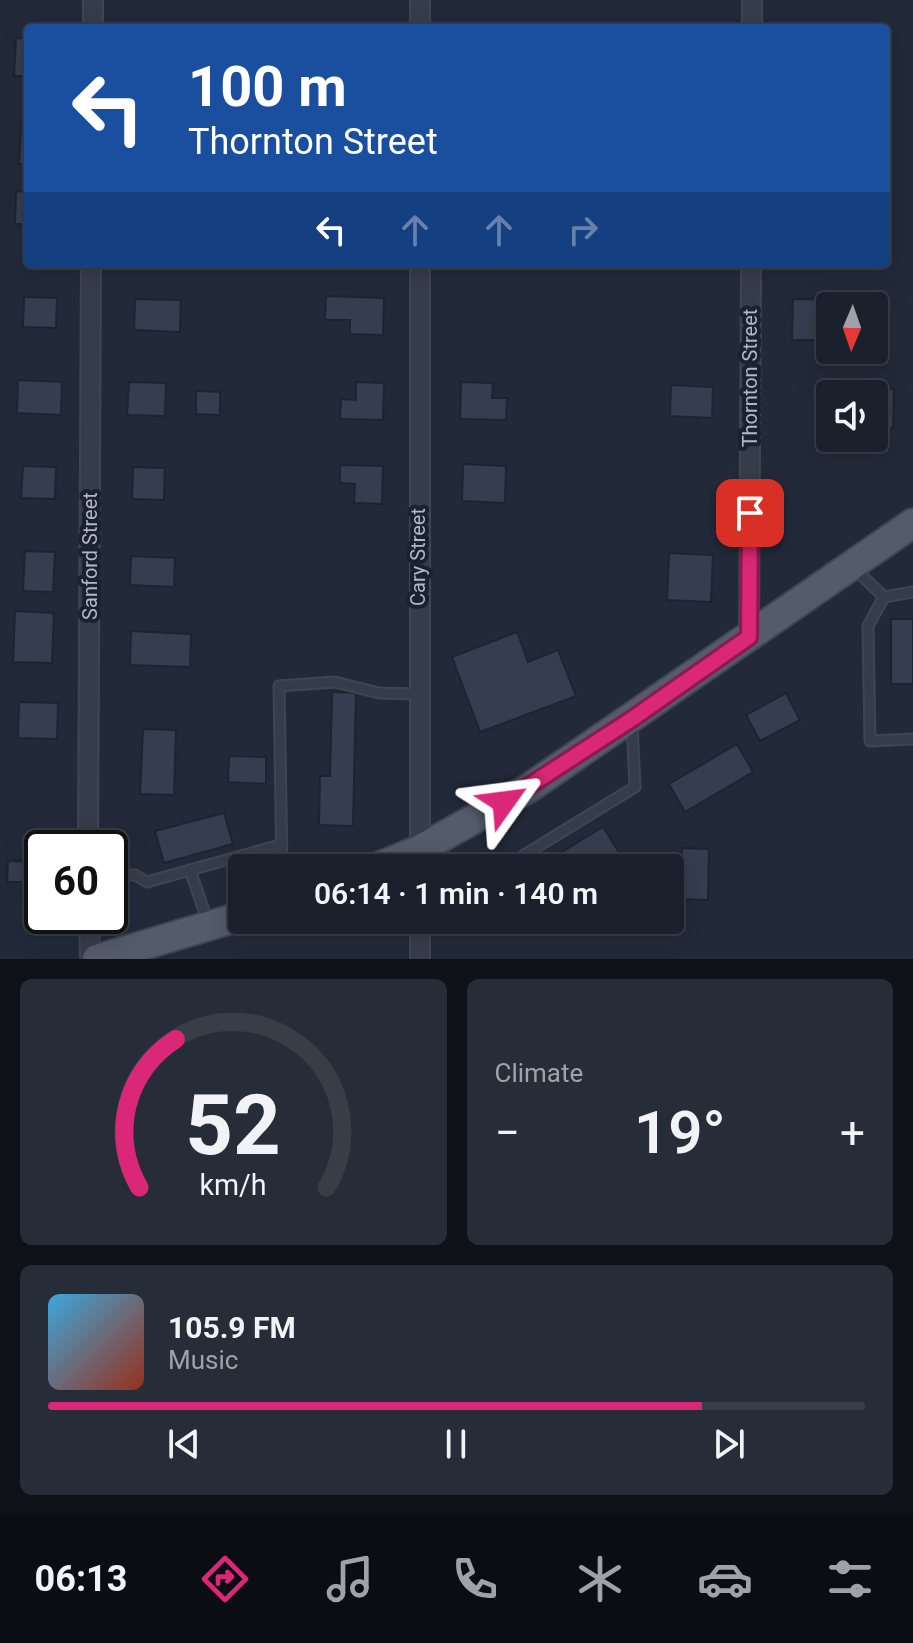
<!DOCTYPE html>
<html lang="en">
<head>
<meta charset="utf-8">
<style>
	body { margin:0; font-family:Roboto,sans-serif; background:#272d38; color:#f1f3f6; height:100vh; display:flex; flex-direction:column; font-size:30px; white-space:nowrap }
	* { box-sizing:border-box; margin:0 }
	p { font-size:26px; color:#9fa3a9 }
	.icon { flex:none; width:44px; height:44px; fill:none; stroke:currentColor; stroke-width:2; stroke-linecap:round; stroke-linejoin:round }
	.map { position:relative; height:959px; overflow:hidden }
	.side { display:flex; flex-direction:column; gap:20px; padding:20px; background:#0e1218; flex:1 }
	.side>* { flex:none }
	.banner { position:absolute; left:24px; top:24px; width:866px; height:244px; border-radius:8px; box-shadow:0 4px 20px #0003,0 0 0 2px #383e48; background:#1a4fa0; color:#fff; overflow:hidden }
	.needle { width:52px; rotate:182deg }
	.fabs { position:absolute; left:816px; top:292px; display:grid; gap:16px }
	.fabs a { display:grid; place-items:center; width:72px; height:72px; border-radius:8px; background:#1a202c; box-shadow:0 4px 20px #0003,0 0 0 2px #383e48; font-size:40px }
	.speed { position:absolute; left:24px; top:830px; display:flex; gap:16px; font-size:40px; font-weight:700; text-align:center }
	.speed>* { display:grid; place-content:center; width:104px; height:104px; border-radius:50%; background:#1a202c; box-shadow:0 4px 20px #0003,0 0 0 2px #383e48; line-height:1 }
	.speed .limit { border:4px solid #111; border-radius:12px; background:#fff; color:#111 }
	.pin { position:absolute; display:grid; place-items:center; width:68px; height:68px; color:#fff; margin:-34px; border-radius:16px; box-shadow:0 4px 12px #0006 }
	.me { position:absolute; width:88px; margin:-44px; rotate:59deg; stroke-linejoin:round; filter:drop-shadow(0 0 6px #0008) }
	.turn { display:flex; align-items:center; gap:28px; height:168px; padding:0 32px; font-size:36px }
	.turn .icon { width:104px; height:104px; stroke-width:2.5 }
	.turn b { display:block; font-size:56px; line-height:68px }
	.lanes { display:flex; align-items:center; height:76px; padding:0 32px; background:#0003; justify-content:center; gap:40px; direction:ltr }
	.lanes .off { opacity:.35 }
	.big { font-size:60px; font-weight:600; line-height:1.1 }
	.side .card { flex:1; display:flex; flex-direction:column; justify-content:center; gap:12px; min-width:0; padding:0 28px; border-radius:12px; background:#272d38 }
	.side .dial { align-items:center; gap:0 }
	.dial svg { height:208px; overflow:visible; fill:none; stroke:#383e48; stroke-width:7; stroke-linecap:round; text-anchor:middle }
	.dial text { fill:#f1f3f6; stroke:none }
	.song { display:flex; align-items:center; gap:24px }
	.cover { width:96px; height:96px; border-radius:12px; background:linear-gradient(135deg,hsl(200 70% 55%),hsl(10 70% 35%)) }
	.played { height:8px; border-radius:4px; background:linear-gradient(90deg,#db2777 80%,#383e48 80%) }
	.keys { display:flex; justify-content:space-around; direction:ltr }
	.heat { display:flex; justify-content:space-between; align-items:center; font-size:44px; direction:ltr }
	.side .tiles { flex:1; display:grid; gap:20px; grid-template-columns:1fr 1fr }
	.card:last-child { grid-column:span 2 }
	.trip { position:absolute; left:228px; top:854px; width:456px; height:80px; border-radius:8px; background:#1a202c; box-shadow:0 4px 20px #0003,0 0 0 2px #383e48; font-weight:600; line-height:80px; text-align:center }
	.dock { display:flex; height:128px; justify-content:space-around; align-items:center; background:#0a0d12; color:#9fa3a9 }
	.dock .icon { width:56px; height:56px }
	.dock .current { color:#db2777 }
	.dock b { font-size:36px; color:#f1f3f6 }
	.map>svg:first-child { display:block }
</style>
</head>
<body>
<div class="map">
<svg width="913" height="959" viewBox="0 0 913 959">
	<rect width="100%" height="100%" fill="#222a3a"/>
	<g fill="#353e50" stroke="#1d2431" stroke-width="2">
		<path d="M16,38l12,1v50l-2,-13h-12z"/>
		<path d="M21,126h7v38h-9z"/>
		<path d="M16,191l12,1v32h-13z"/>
		<path d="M326,296l58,2 -1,37 -33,-1v-14h-25z"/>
		<path d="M24,297l33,1 -1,30 -33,-1z"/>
		<path d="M135,299l46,1 -1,32 -46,-2z"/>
		<path d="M793,299l61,1v6h-24v34h-38z"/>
		<path d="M18,380l44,2 -1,33 -44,-2z"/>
		<path d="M129,382l37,1 -1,33 -38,-1z"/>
		<path d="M356,382l28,1 -1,37 -43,-1 1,-20 15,1z"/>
		<path d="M461,382l32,1 -1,15h15l-1,22 -46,-1z"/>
		<path d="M671,385l42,2 -1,31 -42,-2z"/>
		<path d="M822,386l72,3 -1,39 -19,-1v-33h-44v31h-10z"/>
		<path d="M196,391l24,1v23l-24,-1z"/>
		<path d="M463,464l43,2 -1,37 -43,-2z"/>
		<path d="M340,465l43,1 -1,38 -28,-1 1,-19 -15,-1z"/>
		<path d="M23,466l33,1 -1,32 -34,-1z"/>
		<path d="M133,467l32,1 -1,32 -32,-1z"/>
		<path d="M25,551l30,1 -2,40 -30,-1z"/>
		<path d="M669,553l44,2 -2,47 -44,-2z"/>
		<path d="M131,556l44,2 -1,29 -44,-2z"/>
		<path d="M15,611l39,2 -2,50 -39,-1z"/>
		<rect x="891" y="619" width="22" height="65"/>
		<path d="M131,631l60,3 -1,33 -60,-2z"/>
		<path d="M517,632l11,30 30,-12 18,46 -96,36 -28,-75z"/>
		<path d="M332,692l24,1 -3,133 -34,-1 1,-49h10z"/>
		<path d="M786,693l14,27 -40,21 -14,-26z"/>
		<path d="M19,702l39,1 -1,36 -39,-1z"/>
		<path d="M143,729l33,1 -2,65 -34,-1z"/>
		<path d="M737,744l16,28 -68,40 -16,-28z"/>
		<path d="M229,756l37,1v27l-38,-2z"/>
		<path d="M224,813l9,31 -69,19 -9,-32z"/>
		<path d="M603,827l22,35 -9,6 -79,-1z"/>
		<path d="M682,848l27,1 -1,51 -28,-1z"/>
		<path d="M8,861l34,1v38l-20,-1v-17h-15z"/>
	</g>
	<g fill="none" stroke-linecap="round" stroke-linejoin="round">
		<g stroke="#3f4653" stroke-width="13">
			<g id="lane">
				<path d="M854,568l30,29"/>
				<path d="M913,592l-29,5 -16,29 2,115 43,-2"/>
				<path d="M434,846l21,19 20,3"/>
				<path d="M282,868l-3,-182 56,-4 44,11 38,1"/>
				<path d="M503,868l132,-81 -3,-64"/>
				<path d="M190,870l18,52"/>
				<path d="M110,874l25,1 12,7 133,-37"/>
			</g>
		</g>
		<g stroke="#3f4653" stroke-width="22">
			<g id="street">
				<path d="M93,28v-28"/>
				<path d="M420,28v-28"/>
				<path d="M752,28v-28"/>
				<path d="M749,637l2,-373"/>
				<path d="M88,848l3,-584"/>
				<path d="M420,868v-604"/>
				<path d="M89,916l1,43"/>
				<path d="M420,920v39"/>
			</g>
		</g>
		<g stroke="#3f4653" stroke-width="32">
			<g id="primary">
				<path d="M375,868l44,-18 110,-62 384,-265"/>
				<path d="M97,959l145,-43"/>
			</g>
		</g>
		<use href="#lane" stroke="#363d4a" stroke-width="9"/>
		<use href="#street" stroke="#363d4a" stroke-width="18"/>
		<use href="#primary" stroke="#545b6a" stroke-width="28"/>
	</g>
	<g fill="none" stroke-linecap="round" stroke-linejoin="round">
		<g stroke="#8e194d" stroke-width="20">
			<path id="route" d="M504,802l128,-83 117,-82 1,-124"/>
		</g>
		<use href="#route" stroke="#db2777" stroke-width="14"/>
	</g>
	<g text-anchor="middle" stroke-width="8" stroke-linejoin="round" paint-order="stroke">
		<g font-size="20" fill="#b1b7c6" stroke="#1b222f">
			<text transform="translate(750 378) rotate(-90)" y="7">Thornton Street</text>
			<text transform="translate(90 556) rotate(-90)" y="7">Sanford Street</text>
			<text transform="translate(418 557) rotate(-90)" y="7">Cary Street</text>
		</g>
	</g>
</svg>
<div class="fabs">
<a><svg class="needle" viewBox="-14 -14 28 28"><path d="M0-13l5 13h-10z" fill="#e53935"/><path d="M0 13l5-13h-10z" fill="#9fa3a9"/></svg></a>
<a><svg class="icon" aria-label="sound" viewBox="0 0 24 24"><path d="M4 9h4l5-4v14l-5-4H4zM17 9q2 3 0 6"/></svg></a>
</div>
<div class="speed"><div class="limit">60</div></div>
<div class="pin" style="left:750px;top:513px;background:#d93025"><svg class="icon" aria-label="arrive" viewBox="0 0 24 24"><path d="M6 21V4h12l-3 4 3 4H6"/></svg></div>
<svg class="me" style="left:504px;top:802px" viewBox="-20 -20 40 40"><path d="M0-17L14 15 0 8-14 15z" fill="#db2777" stroke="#fff" stroke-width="4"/></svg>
<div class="trip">06:14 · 1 min · 140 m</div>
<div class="banner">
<div class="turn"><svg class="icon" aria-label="left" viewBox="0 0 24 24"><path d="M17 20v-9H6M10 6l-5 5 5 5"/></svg><div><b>100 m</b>Thornton Street</div></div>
<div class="lanes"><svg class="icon" aria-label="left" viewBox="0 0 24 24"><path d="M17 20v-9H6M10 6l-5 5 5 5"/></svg><svg class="icon off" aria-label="ahead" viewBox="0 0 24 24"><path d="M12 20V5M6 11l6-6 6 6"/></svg><svg class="icon off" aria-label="ahead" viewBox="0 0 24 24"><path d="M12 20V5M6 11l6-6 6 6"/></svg><svg class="icon off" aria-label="right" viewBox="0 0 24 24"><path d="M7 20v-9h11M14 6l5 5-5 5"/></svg></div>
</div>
</div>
<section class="side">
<div class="tiles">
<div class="card dial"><svg viewBox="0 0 100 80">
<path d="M14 69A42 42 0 1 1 86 69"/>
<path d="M14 69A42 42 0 0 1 28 12" stroke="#db2777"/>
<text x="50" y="56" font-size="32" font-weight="700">52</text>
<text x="50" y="72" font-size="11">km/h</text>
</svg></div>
<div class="card"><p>Climate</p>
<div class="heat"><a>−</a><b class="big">19°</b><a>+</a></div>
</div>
<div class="card">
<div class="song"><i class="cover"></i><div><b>105.9 FM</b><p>Music</p></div></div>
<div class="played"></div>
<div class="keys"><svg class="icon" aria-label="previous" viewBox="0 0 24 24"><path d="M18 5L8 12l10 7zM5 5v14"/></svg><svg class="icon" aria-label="pause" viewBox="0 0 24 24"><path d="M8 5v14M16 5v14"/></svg><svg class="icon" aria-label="next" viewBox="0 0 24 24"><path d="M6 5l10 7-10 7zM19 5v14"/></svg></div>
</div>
</div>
</section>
<nav class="dock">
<b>06:13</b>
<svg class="icon current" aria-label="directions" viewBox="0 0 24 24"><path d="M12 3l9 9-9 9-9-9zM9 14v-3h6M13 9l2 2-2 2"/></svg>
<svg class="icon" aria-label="music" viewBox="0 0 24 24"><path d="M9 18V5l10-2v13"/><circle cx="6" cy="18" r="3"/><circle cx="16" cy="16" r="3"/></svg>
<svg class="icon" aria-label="phone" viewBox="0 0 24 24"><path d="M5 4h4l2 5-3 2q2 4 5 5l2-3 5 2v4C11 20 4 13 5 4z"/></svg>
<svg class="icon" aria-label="climate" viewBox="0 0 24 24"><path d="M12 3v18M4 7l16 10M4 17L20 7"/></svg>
<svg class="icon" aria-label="car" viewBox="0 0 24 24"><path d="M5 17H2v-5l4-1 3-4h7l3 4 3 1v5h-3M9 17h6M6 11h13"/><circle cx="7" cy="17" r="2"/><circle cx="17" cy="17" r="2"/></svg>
<svg class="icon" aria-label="filters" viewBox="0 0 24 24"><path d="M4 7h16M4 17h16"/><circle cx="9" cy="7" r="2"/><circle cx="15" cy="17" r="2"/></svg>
</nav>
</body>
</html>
